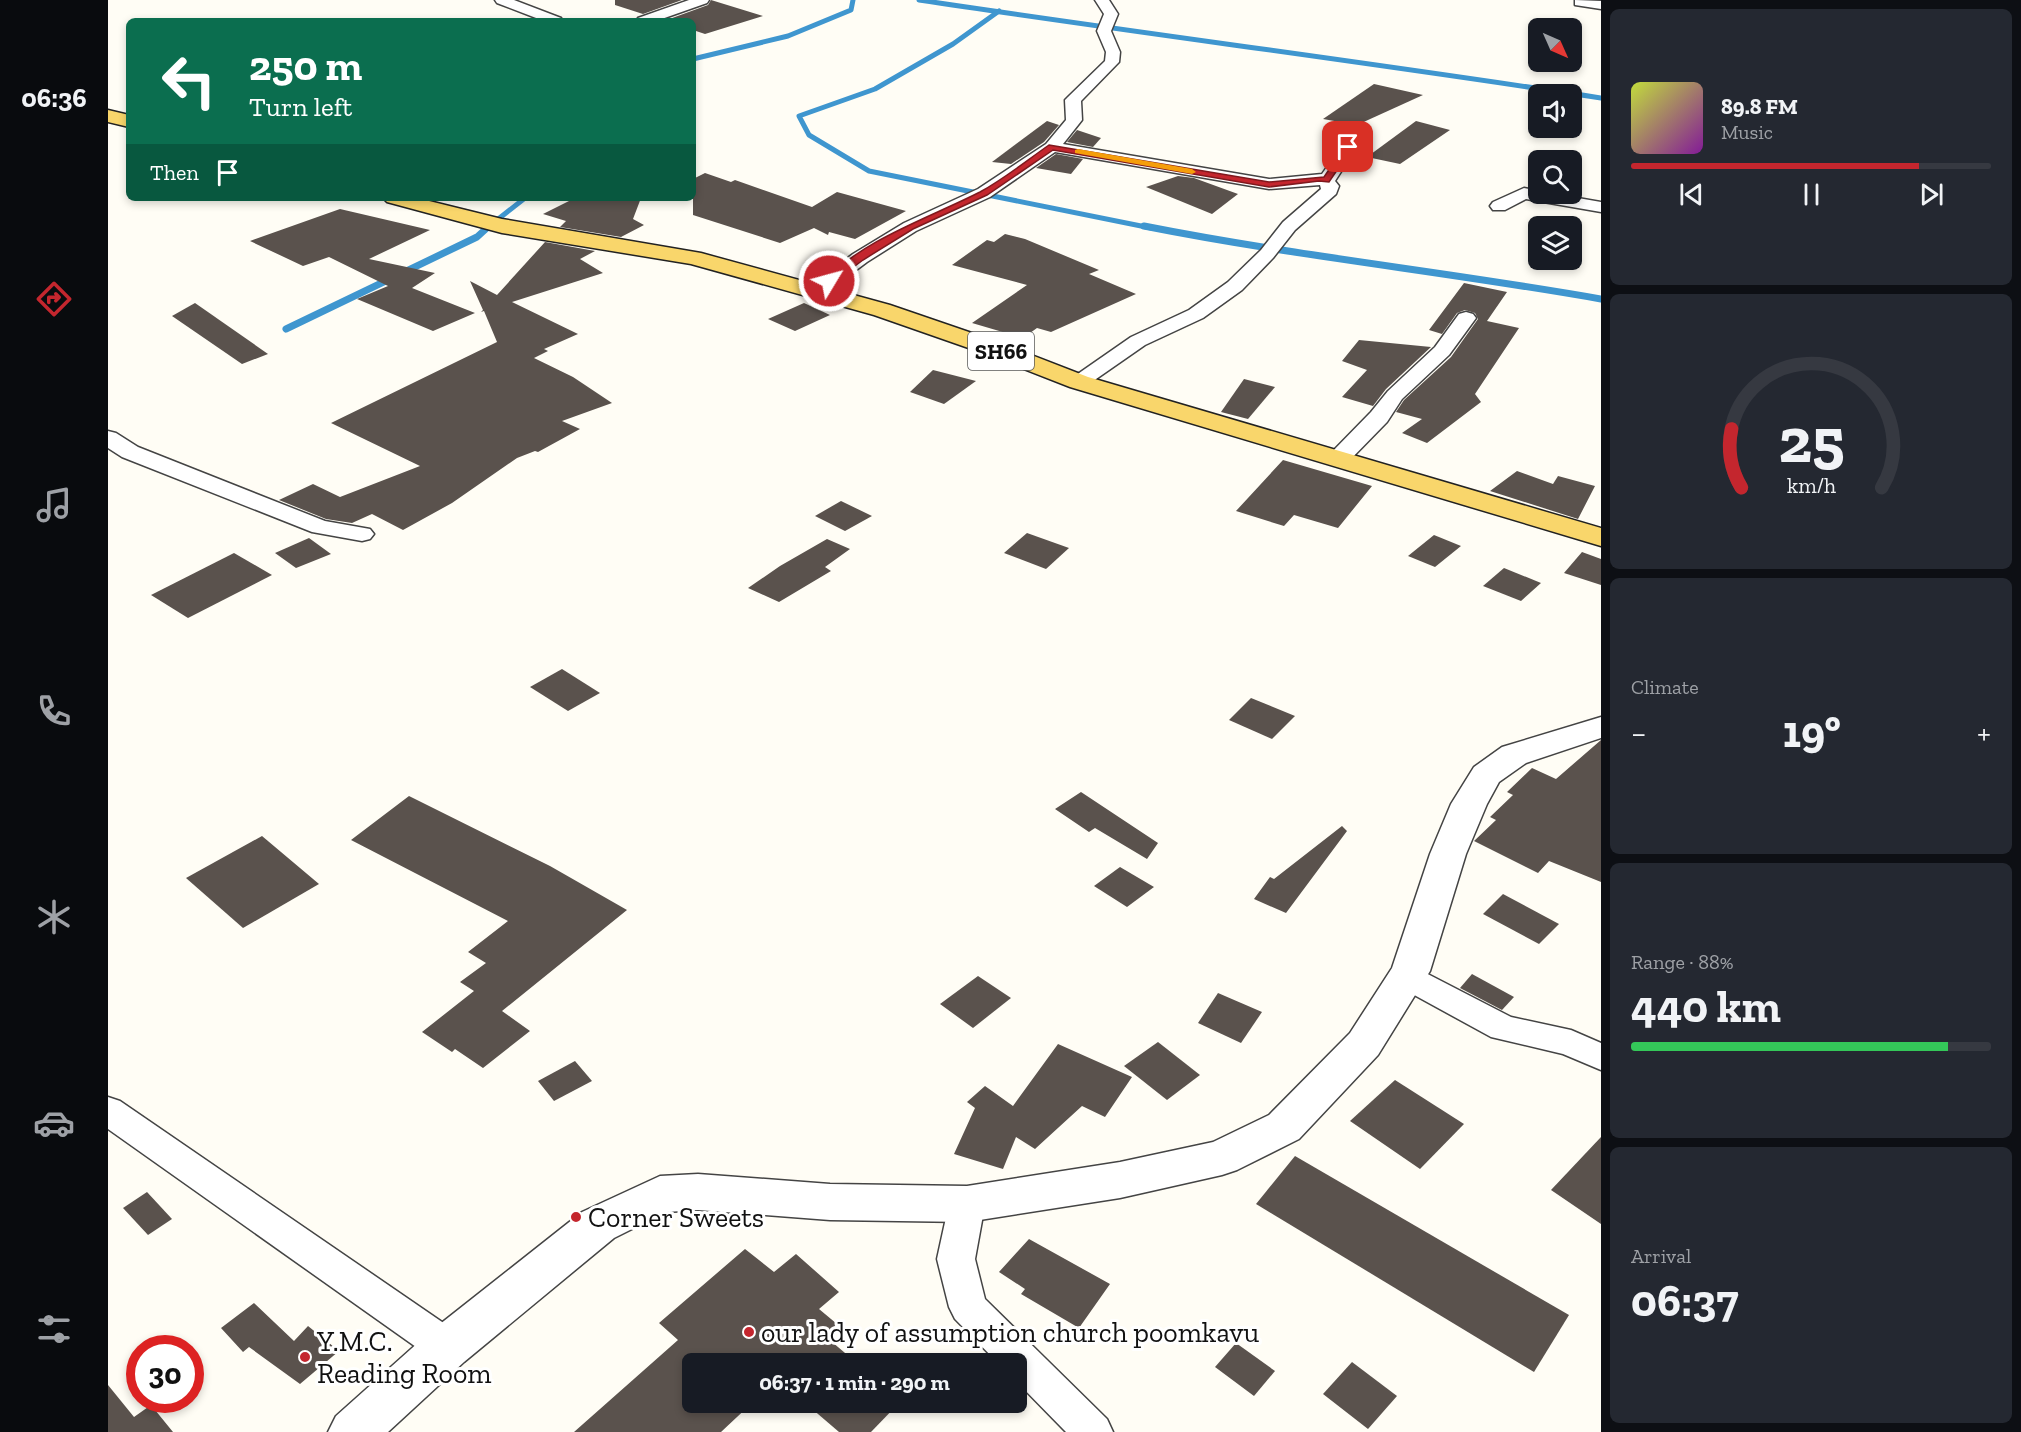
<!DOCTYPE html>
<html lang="en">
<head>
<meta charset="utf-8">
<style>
	body { margin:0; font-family:"Zilla Slab",serif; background:#242831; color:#f1f3f6; height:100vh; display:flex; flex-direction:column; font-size:22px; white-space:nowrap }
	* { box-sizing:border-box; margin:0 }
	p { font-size:20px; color:#9ea1a6 }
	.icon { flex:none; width:33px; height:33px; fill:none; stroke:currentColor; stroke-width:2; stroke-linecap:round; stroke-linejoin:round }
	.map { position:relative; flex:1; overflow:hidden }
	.sheet { display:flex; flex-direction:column; gap:9px; padding:9px; background:#0d0f14; width:420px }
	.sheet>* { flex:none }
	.banner { position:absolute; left:18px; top:18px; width:570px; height:183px; border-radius:9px; box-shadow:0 3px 9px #0003; background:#0b6e4f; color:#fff; overflow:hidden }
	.needle { width:39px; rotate:135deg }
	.fabs { position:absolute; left:1420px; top:18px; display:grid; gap:12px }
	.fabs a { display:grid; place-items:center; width:54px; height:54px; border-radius:9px; background:#171b24; box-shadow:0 3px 9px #0003; font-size:30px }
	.speed { position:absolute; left:18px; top:1335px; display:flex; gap:12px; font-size:30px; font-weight:700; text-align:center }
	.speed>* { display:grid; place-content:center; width:78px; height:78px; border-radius:50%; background:#171b24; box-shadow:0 3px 9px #0003; line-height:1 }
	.speed .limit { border:9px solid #d22; background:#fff; color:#111 }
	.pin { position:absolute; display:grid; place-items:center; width:51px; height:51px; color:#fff; margin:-26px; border-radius:12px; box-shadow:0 3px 9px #0006 }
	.me { position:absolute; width:66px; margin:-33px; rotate:53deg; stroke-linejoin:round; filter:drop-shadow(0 0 4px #0008) }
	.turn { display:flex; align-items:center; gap:21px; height:126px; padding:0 24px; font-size:27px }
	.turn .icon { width:78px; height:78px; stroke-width:2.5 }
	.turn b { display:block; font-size:42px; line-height:51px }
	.then { display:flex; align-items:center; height:57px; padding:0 24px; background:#0003; gap:12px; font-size:22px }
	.big { font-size:45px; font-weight:700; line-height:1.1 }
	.sheet .widget { flex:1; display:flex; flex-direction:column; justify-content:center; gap:9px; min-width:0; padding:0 21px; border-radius:9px; background:#242831 }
	.sheet .dial { align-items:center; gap:0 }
	.dial svg { height:156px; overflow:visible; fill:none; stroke:#363941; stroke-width:7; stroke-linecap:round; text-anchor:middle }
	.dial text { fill:#f1f3f6; stroke:none }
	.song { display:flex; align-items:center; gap:18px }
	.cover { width:72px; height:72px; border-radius:9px; background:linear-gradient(135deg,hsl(70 70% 55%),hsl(290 70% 35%)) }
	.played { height:6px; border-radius:3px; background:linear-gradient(90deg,#c4262e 80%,#363941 80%) }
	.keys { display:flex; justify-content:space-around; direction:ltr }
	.heat { display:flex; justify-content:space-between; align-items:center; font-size:33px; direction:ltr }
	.charge { height:9px; border-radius:4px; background:linear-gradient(90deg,#34c759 88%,#363941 0) }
	.trip { position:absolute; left:574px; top:1353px; width:345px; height:60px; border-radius:9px; background:#171b24; box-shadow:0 3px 9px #0003; font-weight:700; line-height:60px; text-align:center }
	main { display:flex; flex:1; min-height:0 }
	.menu { display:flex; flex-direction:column; width:108px; justify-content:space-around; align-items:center; background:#090b0e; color:#9ea1a6 }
	.menu .icon { width:42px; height:42px }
	.menu .selected { color:#c4262e }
	.menu b { font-size:27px; color:#f1f3f6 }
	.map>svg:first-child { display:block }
</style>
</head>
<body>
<main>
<nav class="menu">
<b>06:36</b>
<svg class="icon selected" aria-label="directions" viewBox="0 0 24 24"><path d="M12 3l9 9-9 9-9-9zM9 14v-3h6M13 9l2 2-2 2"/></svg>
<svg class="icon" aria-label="music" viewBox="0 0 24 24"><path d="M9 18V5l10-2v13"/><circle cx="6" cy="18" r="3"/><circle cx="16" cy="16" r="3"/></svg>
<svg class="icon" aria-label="phone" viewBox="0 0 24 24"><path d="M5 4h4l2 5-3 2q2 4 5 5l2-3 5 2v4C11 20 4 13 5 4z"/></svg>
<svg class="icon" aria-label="climate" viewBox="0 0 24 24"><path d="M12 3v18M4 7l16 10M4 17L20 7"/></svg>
<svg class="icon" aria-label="car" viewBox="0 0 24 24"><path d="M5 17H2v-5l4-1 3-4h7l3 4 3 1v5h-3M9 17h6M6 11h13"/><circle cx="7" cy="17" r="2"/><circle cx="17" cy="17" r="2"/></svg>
<svg class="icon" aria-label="filters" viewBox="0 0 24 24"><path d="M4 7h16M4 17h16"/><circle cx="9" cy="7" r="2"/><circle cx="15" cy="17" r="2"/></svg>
</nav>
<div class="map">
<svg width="1493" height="1432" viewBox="0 0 1493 1432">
	<rect width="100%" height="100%" fill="#fffdf5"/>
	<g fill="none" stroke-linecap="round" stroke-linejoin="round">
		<g stroke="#3f96cf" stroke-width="5">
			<path d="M811,0c227,34 455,63 682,98"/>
			<path d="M891,11l-46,33 -78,45 -76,27 10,19 60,36 282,57"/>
			<path d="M585,59l95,-23 63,-26 2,-10"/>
			<path d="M389,220l28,-22"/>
		</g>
		<g stroke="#3f96cf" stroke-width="7">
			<path d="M1036,226c151,30 305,46 457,73"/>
			<path d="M178,329l191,-92 11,-10"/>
		</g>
	</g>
	<g fill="#5a524d">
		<path d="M507,0h67l-39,14 -28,-9z"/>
		<path d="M603,0l52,16 -58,18 -12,-4v-9h-29l44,-16z"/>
		<path d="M1266,84l49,11 -66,30 -34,-6z"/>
		<path d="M939,121l12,4 -15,17 -33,22 -19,-2z"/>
		<path d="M1308,121l34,9 -50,34 -33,-7z"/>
		<path d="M969,130l24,8 -8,9 -26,-5z"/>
		<path d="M948,154l27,5 -12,15 -35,-6z"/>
		<path d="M597,173l26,9 4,-2 77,27 25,-15 69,19 -51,28 -26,-7 -1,3 -14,-7 -34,15 -87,-28v-36z"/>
		<path d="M1070,176l16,2 44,16 -26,20 -66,-27z"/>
		<path d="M467,198h66l-8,21 11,6 -23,12 -61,-10 6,-6 -23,-7z"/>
		<path d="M232,209l90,21 -61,29 66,14 -23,15 63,25 -42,18 -76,-32 31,-13 -59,-29 -26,9 -53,-25z"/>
		<path d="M897,234l20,5 74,31 -10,4 47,20 -85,38 -14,-4 -14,10 -51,-15 55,-38 -75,-20 35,-25 7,2z"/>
		<path d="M437,242l50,9 -15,8 23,14 -91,29 66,32 -34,15 4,2 -14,7 39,19 39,26 -50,18 18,8 -42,23 -3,-1 -18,7 -65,45 -49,27 -31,-16 -20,9 -26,-4 -47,-19 34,-16 27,13 80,-31 -89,-43 166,-81 -13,-31 -3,1 2,-2 -13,-29 27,14z"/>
		<path d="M1356,283l43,9 -20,29 32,7 -44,66 6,8 -54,41 -25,-10 20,-14 -26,-7 8,-12 47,-43 27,-38 -3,-6 -10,-3 -8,3 -15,21 -13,-4z"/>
		<path d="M87,303l73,51 -26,10 -70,-48z"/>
		<path d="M696,303l26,12 -35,16 -27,-12z"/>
		<path d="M1251,340l72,7 -45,42 -13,17 -31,-9 25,-27 -25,-9z"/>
		<path d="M825,370l43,11 -32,23 -34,-12z"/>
		<path d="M1136,379l31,8 -27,32 -27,-7z"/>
		<path d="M1175,460l89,26 -34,42 -44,-13 -10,11 -48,-15z"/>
		<path d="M1409,471l36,13 5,-8 37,10 -17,33 -88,-28z"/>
		<path d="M733,501l31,15 -27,15 -30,-15z"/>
		<path d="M919,533l42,15 -23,21 -42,-16z"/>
		<path d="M1326,535l27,11 -26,21 -27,-11z"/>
		<path d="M201,538l22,16 -35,14 -21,-15z"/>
		<path d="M719,539l23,10 -25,18 6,4 -52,31 -31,-14 32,-22z"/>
		<path d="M1474,552l19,7v26l-37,-12z"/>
		<path d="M126,553l38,22 -84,43 -37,-23z"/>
		<path d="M1396,568l37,15 -20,18 -38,-15z"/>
		<path d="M454,669l38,24 -32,18 -38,-24z"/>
		<path d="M1143,698l44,18 -23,23 -43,-19z"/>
		<path d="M1493,740v142l-52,-21 -11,12 -64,-32 22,-21 -6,-3 23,-22 -6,-3 25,-24 24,11z"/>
		<path d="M973,792l77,51 -11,16 -52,-31 -6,4 -34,-23z"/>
		<path d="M301,796l141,70 77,44 -125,101 28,20 -47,37 -28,-19 -3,3 -30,-20 52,-41 -14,-9 26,-19 -18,-11 40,-31 -157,-81z"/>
		<path d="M1234,826l5,5 -61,82 -32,-14 16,-22 4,2z"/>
		<path d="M154,836l57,48 -76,44 -57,-50z"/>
		<path d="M1012,867l34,20 -27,20 -33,-21z"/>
		<path d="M1395,894l56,30 -20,20 -56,-30z"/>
		<path d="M1364,974l42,23 -12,13 -42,-22z"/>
		<path d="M870,976l33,22 -38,30 -33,-24z"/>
		<path d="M1110,993l44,19 -21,31 -43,-20z"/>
		<path d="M1050,1042l42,33 -33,25 -43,-34z"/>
		<path d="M950,1044l74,33 -27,40 -23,-11 -47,43 -19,-12 -13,32 -49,-15 21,-46 -8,-6 18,-16 28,20z"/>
		<path d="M467,1061l17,20 -38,20 -16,-20z"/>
		<path d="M1287,1080l69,44 -44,45 -70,-48z"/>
		<path d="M1493,1137v87l-50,-34z"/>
		<path d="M1187,1156l274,159 -35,57 -278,-168z"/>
		<path d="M39,1192l25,27 -24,16 -25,-27z"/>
		<path d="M921,1239l81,45 -31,44 -58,-34 4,-5 -26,-17z"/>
		<path d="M637,1249l29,23 22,-18 43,38 -20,17 18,15 -12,12 33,28h-165v38h60l-32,30h-147l104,-92 -19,-17z"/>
		<path d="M146,1303l40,38 14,-15 31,25 -39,33 -51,-37 -6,5 -22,-24z"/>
		<path d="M1128,1343l39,28 -21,25 -39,-29z"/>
		<path d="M1244,1362l45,34 -29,33 -45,-35z"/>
		<path d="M0,1385l26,32 17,-12 22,27h-65z"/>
		<path d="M696,1402h96l-29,30h-32z"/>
	</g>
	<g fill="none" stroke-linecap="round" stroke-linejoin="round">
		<g stroke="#444" stroke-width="3">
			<g id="minor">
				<path d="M387,0h19l47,18 2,3h-19l-47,-18z"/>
				<path d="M581,0h20l-2,3 -51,18h-20l2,-3z"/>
				<path d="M987,0h14l9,14 -7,17 9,21 -1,10 -38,39 1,19 -19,24 206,35 53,-5 21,-30h12l2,3 -22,34 4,5 -3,8 -41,36 -22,28 -31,32 -39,28 -58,27 -59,41 -7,2 -7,-2 -3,-4 3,-4 59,-41 58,-27 39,-28 33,-32 22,-28 38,-33 -1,-4 -51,4 -214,-37 -65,45 -74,34 -49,31 -47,35h-14l-3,-4 3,-4 47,-35 51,-31 74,-34 68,-45 20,-24 -1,-20 3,-3 37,-36 1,-9 -9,-21 7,-17z"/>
				<path d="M1467,0l26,1v8l-26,-4z"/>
				<path d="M1416,188l15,3v3h16l46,8v10l-75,-13 -21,11h-12l-3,-4 3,-4z"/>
				<path d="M1358,312l7,2 3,4 -27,37 -47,44 -15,23 -41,42 -8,2 -8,-2 -3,-5 3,-5 41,-42 17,-21 47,-44 24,-33z"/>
				<path d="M0,431l8,2 22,14 187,74 45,8 4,5 -4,5 -8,2 -50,-9 -190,-75 -14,-9z"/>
				<path d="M1299,965l11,4 93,48 60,13 30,13v27l-38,-16 -72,-17 -95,-52 -5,-8 5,-8z"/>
				<path d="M0,1097l12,4 341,234 5,12 -5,12 -14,5 -14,-5 -325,-230z"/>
				<path d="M859,1189l13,4 5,11 -10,55 10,40 122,120 6,13h-47l-49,-50v-18h-18l-44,-45 -6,-12 -12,-48 12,-55 5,-11z"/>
			</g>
		</g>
		<g stroke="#444" stroke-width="3">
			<path id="tertiary" d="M1493,717v21l-75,25 -27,19 -12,22 -21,50 -36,117 -52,84 -79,84 -62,31 -15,5 -102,23 -153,24 -137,-2 -132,-10 -32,2 -52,26 -150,124 -76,70h-60l8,-16 94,-84 152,-120 78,-36 38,-2 132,10 137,2 153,-24 93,-20 56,-27 81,-82 42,-65 38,-114 21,-50 23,-37 28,-20z"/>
		</g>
		<g stroke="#222" stroke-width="3">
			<g id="primary">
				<path d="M0,110l21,5v12l-21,-5z"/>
				<path d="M275,198h34l85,21 199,34 189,52 108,37 90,35 513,151v18l-531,-159 -90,-35 -106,-37 -183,-51 -189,-31 -115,-31z"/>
			</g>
		</g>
		<use href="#minor" fill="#fff" fill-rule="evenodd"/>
		<use href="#tertiary" fill="#fff" fill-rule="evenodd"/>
		<use href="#primary" fill="#f9d66b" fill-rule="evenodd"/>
	</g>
	<path fill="#c4262e" stroke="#7f191e" stroke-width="1.5" d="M941,145l220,37 55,-5 22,-32 7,2 -24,35 -10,-1 -50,6 -216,-37 -66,45 -74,34 -50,31 -31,23 -8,-2c40,-42 105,-63 156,-89 24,-13 46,-31 69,-47z"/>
	<path fill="#f59e0b" d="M970,149l114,20 4,3 -4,2 -117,-21v-3z"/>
	<g fill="#c4262e" stroke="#fff" stroke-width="2">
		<circle cx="468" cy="1217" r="6"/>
		<circle cx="641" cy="1332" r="6"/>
		<circle cx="197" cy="1357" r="6"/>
	</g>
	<g text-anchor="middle" stroke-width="6" stroke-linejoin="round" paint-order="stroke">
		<rect fill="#fff" stroke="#585858" stroke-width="1.5" x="860" y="332" width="66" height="38" rx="4.5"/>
		<g font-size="22" font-weight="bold" fill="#111">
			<text x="893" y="359">SH66</text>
		</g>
		<g font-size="28" fill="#111" stroke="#fff" text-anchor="start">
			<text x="480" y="1227">Corner Sweets</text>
			<text x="653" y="1342">our lady of assumption church poomkavu</text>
			<text x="209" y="1351">Y.M.C.<tspan x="209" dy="32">Reading Room</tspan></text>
		</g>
	</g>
</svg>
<div class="fabs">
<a><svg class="needle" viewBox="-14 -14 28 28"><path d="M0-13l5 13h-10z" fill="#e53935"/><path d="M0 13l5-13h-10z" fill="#9ea1a6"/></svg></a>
<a><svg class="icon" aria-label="sound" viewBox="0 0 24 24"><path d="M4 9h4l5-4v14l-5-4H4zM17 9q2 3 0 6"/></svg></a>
<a><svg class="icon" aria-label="search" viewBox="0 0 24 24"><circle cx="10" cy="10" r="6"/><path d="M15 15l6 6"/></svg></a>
<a><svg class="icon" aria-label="layers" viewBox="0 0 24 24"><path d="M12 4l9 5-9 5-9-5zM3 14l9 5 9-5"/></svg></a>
</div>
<div class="speed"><div class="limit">30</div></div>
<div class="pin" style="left:1240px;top:147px;background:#d93025"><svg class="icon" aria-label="arrive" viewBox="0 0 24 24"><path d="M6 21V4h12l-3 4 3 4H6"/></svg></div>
<svg class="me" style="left:721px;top:281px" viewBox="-20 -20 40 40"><circle r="17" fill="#c4262e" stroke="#fff" stroke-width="3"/><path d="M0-11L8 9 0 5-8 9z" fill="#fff"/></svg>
<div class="trip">06:37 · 1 min · 290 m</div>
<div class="banner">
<div class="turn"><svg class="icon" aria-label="left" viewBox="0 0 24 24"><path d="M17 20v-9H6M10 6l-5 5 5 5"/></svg><div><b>250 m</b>Turn left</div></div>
<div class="then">Then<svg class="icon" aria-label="arrive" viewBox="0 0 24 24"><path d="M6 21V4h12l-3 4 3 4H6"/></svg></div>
</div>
</div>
<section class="sheet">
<div class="widget">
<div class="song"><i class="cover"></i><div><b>89.8 FM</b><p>Music</p></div></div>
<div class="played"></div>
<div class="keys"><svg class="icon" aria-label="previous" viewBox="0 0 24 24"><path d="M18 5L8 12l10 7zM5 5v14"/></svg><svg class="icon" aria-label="pause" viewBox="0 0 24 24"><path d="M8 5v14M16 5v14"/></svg><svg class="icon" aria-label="next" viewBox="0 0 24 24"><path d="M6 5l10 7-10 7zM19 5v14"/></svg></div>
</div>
<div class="widget dial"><svg viewBox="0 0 100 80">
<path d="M14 69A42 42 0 1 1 86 69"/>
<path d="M14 69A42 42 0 0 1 9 39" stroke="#c4262e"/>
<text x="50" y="56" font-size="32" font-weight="700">25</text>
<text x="50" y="72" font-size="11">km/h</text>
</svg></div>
<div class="widget"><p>Climate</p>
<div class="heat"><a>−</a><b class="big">19°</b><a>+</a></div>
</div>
<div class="widget"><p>Range · 88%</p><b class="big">440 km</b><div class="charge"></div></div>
<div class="widget"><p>Arrival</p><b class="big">06:37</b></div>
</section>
</main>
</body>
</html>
